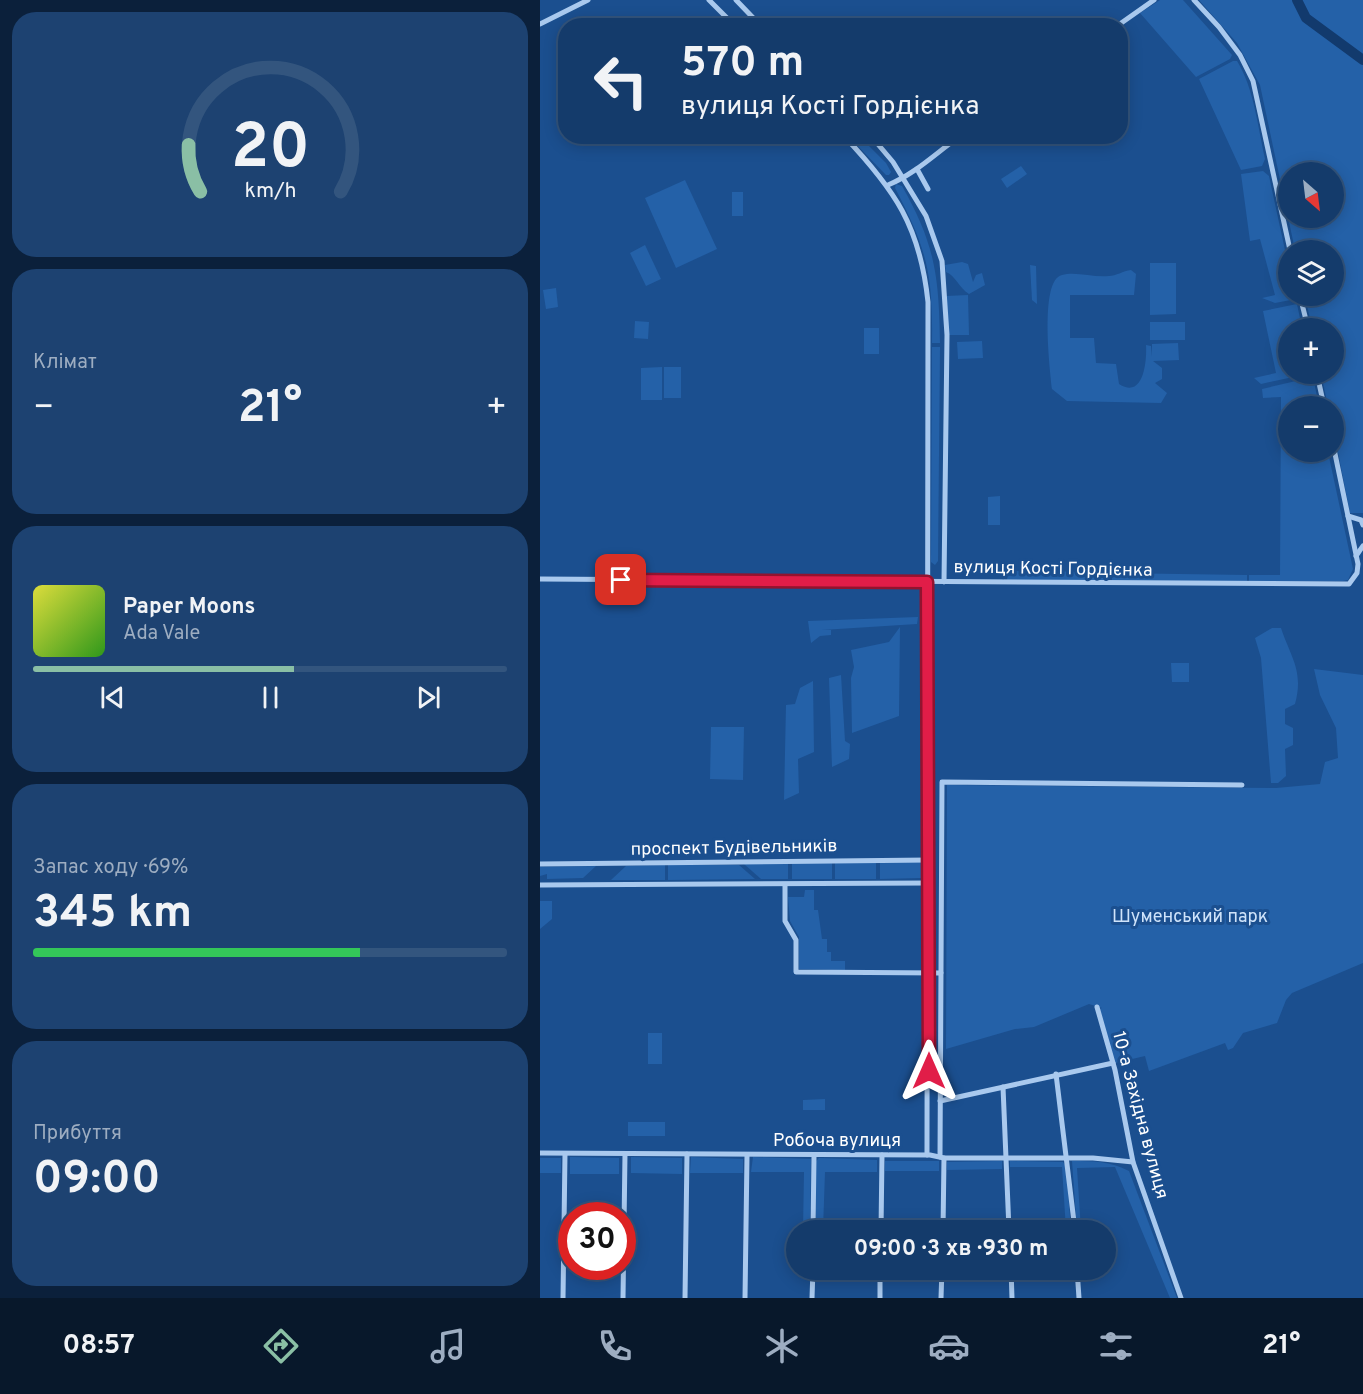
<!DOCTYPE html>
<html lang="uk">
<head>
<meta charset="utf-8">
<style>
	body { margin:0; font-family:Overpass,sans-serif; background:#1d4271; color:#f1f3f6; height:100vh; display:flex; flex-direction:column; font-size:22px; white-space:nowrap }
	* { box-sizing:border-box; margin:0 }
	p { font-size:20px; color:#9dadc1 }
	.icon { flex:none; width:33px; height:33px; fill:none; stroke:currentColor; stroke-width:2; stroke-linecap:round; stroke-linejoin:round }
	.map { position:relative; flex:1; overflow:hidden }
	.panel { display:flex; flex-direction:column; gap:12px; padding:12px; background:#0b203b; width:540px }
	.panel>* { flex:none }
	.top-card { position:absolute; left:18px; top:18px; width:570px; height:126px; border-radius:24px; box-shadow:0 3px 15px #0003,0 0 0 2px #33557e; background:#143b6b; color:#f1f3f6; overflow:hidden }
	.needle { width:39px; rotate:152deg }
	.buttons { position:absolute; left:738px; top:162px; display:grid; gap:12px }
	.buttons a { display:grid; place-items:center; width:66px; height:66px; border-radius:50%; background:#143b6b; box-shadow:0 3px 15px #0003,0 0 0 2px #33557e; font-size:30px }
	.speed { position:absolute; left:18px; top:1202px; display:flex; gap:12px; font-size:30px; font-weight:700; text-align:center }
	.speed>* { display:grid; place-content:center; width:78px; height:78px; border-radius:50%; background:#143b6b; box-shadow:0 3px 15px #0003,0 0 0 2px #33557e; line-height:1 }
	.speed .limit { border:9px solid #d22; background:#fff; color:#111 }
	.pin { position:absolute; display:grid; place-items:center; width:51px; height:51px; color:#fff; margin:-26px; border-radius:12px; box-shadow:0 3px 9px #0006 }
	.me { position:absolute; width:66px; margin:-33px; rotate:0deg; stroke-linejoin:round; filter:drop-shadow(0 0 4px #0008) }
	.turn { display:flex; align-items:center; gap:21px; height:126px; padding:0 24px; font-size:27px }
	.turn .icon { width:78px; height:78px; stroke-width:2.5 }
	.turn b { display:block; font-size:42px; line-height:51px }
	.big { font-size:45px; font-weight:700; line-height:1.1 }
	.panel .tile { flex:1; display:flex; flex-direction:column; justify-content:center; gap:9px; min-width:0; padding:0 21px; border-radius:24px; background:#1d4271 }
	.panel .dial { align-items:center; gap:0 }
	.dial svg { height:156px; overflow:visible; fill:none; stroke:#33557e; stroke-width:7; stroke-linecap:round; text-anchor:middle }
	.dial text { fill:#f1f3f6; stroke:none }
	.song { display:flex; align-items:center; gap:18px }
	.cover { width:72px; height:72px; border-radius:9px; background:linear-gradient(135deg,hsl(60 70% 55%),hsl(110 70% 35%)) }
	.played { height:6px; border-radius:3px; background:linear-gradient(90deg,#8abfa5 55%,#33557e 55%) }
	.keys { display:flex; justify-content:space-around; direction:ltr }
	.heat { display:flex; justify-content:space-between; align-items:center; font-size:33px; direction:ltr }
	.charge { height:9px; border-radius:4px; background:linear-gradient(90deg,#34c759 69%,#33557e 0) }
	.trip { position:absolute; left:246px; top:1220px; width:330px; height:60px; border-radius:30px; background:#143b6b; box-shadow:0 3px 15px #0003,0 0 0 2px #33557e; font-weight:700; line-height:60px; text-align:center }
	.dock { display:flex; height:96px; justify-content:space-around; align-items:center; background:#08182b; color:#9dadc1 }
	.dock .icon { width:42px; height:42px }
	.dock .active { color:#8abfa5 }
	.dock b { font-size:27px; color:#f1f3f6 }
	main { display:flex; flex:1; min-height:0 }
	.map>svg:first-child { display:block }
</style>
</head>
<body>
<main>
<section class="panel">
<div class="tile dial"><svg viewBox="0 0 100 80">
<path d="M14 69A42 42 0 1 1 86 69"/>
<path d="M14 69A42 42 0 0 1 8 45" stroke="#8abfa5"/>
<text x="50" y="56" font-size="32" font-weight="700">20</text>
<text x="50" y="72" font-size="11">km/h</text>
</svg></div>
<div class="tile"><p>Клімат</p>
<div class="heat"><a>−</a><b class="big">21°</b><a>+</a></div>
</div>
<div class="tile">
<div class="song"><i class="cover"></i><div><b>Paper Moons</b><p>Ada Vale</p></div></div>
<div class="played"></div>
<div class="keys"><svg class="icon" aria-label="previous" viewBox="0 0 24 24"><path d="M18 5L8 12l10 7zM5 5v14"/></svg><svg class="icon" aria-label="pause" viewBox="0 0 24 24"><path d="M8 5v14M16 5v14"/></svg><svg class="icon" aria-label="next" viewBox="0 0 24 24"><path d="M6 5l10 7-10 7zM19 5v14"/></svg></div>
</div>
<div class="tile"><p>Запас ходу · 69%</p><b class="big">345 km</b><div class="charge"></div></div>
<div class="tile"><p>Прибуття</p><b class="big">09:00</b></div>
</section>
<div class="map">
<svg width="823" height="1298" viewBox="0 0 823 1298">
	<rect width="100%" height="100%" fill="#1b4f8f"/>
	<g fill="#2461a8" fill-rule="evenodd">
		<path d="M620,0h23l49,55 -2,4 -34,18 -56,-64z"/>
		<path d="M659,0h164v513h-13l-16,-81v-26h-6l-7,-32h13v-46h-22l-7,-32h29v-46h-39l-35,-165 -23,-42zM748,172h46v46h-46z"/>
		<path d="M693,61h4c17,27 21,67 28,98l-3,7 -21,4 -42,-91z"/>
		<path d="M309,137h11l26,26 5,9 -2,3h-3z"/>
		<path d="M481,166l6,8 -20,14 -6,-9z"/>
		<path d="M723,171l6,5 19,88v32h8v3l-21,4 -13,-5 13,-3 -15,-56 -10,2 -9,-67z"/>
		<path d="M145,180l32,69 -41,19 -31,-70z"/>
		<path d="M356,184l6,2c33,58 37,90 38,157h-8c1,-69 -5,-94 -37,-155z"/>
		<rect x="192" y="192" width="11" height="24"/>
		<path d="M105,245l16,34 -15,7 -16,-33z"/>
		<path d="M422,262l6,2 5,18 3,-7 6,-2 3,12 -16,9c-10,-6 -13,-18 -23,-22l-1,-7z"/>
		<path d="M610,263h26v51l-26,1z"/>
		<path d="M490,265l6,1 1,38 -5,-4z"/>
		<path d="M591,270l5,4 -2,21h-64v43h24l2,25 20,1 3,20c25,16 28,-24 27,-39l5,1 1,11v-13l26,-1 1,17 -26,1 9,7v11l-7,4 12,10 -6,10 -94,-2 -15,-12c-2,-19 -13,-109 10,-114 14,-4 32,3 47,1 7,0 14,-5 22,-6z"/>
		<path d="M16,288l2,19 -12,2 -3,-19z"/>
		<path d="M428,295l1,40h-22l-1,-39z"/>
		<path d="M757,304l5,24h-14v46h19l-46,10 -7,-6 22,-5 -13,-62z"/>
		<path d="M95,321l14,1 -1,17 -14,-1z"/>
		<rect x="610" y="322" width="35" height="18"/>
		<rect x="324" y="328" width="15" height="26"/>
		<path d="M442,341l1,17 -25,1 -1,-17z"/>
		<path d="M392,347h8l-2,214 -3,4 -4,-3z"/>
		<path d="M122,367v33h-21v-32z"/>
		<rect x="124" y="367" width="17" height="31"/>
		<path d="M773,377l6,29h-31v46h40l25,117 -5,11 -5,1 -94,1v-7h31l1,-178 -18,1 -1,-9z"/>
		<path d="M460,496v29h-12v-28z"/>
		<path d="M468,571l101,1 -1,10 -101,-2z"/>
		<path d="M572,573l135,2v8l-135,-2z"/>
		<path d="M378,617l-1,7 -95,6h9v5l-11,1 -9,7 -3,-22z"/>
		<path d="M360,627l-1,89 -47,17 -1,-55 3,-11 -3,-17 38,-8z"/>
		<path d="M732,628h9c10,30 23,43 14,76l-10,5v15l8,4v17l-8,4 1,27 -8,7h-7l-10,-125 -6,-20z"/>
		<path d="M631,663h18v19h-17z"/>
		<path d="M774,669l49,6v288l-71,30 -6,7 -9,23 -34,10 -10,15 -5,2 -3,-7 -76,28 -4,-15 -30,7 -16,-54 3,-1 -13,-4 -55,23 -19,2 -69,20 1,-264 329,3 44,-4 5,-22 13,-4 -2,-30 -16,-33z"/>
		<path d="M301,675l4,66 5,3 -1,15 -17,8 -3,-89z"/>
		<path d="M273,681l1,71 -16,7 1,34 -15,7 2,-95 9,-1 5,-16z"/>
		<path d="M171,727h33l-1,53 -33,-1z"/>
		<path d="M336,862v17h-41v-16z"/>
		<path d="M340,862h41l1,16 -42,1z"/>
		<path d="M248,863v16h-27l-17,-15z"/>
		<rect x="252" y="863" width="40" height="16"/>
		<path d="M125,865v15h-54l15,-14z"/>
		<path d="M128,865h71l16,14 -87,1z"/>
		<path d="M56,866l-13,12 -36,1v-5l-7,2v-9z"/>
		<path d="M265,890h9v20h4l4,29h5v13h4v9h14v9l-46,-1v-32l-9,-16 -2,-24h16z"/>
		<path d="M0,901h12v18l-12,10z"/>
		<rect x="108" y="1033" width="14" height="31"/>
		<path d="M285,1099v11h-22v-10z"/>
		<rect x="88" y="1122" width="37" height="14"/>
		<path d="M30,1157l49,1v16h-49z"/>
		<path d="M91,1157l51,1v16l-51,-1z"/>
		<path d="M151,1157l52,2v14h-53z"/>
		<path d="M213,1157l58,2 -1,71h-7l1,-58h-53z"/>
		<rect x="0" y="1158" width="21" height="15"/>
		<path d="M279,1158l58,2v12h-52l-2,58h-7v-69z"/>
		<rect x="345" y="1161" width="54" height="10"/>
		<path d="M462,1161v8l-55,1v-8z"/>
		<path d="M470,1161l53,1 3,4 5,64h-5l-4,-63h-52z"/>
		<path d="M532,1161c21,0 38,0 57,10l48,127h-7l-55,-131 -38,1 4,62h-4z"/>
	</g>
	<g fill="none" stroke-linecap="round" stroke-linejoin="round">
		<path stroke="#123a6d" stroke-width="10" d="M757,0l9,18 57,42"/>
		<g stroke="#a9c9ee" stroke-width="5">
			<path d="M169,0l26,26"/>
			<path d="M196,0l25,26"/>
			<path d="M654,0l25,27 21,28 13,26 37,169"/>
			<path d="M0,24l48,-24"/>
			<path d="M577,26l37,-26"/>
			<path d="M304,136c51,54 76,90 84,166l-1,853"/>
			<path d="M331,136l22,26 33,54 16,45 5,74 -3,247"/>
			<path d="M377,169l11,20"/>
			<path d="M348,185c27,-11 48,-32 72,-49"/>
			<path d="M760,296l8,32"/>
			<path d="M777,374l7,32"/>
			<path d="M808,516l13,4 2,5"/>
			<path d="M816,556l7,-10"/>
			<path d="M0,579l809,5 8,-11 1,-9 -24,-115"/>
			<path d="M0,864l389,-4"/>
			<path d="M0,885l389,-2"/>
			<path d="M245,885v36l11,19v32l145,1"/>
			<path d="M557,1007l18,63 18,92 48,136"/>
			<path d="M516,1074l19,156"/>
			<path d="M463,1087l6,143"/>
			<path d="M400,1101l173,-38"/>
			<path d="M0,1153l390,2 14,3h149l40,4"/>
			<path d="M400,1157l2,-375 300,3"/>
			<path d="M273,1230l1,-74"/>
			<path d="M341,1230l1,-75"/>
			<path d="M403,1230l1,-72"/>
			<path d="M471,1269l1,29"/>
			<path d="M537,1269l2,29"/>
			<path d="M23,1298l2,-144"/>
			<path d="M83,1298l2,-144"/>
			<path d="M145,1298l2,-144"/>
			<path d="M205,1298l2,-142"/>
			<path d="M272,1298l1,-29"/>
			<path d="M340,1298v-29"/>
			<path d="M401,1298l1,-29"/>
		</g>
	</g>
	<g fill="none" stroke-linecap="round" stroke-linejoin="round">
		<g stroke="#92132f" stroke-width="15">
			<path id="route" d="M81,580l306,2 2,489"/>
		</g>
		<use href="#route" stroke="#e11d48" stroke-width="10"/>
	</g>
	<g text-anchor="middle" stroke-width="6" stroke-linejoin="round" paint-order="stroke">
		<g font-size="18" fill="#fff" stroke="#1b4f8f">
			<text transform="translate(513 568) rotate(1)" y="6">вулиця Кості Гордієнка</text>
			<text transform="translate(194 847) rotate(-1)" y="6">проспект Будівельників</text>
			<text transform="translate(601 1115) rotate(75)" y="6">10-а Західна вулиця</text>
			<text x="297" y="1146">Робоча вулиця</text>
		</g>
		<g font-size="18" fill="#cfe3fa" stroke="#1b4f8f">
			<text x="650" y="922">Шуменський парк</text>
		</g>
	</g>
</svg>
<div class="buttons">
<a><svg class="needle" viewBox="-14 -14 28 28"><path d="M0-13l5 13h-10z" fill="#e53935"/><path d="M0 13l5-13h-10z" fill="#9dadc1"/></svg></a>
<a><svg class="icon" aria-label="layers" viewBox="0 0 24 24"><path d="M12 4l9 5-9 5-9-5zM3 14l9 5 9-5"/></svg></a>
<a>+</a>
<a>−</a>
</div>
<div class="speed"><div class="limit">30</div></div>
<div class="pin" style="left:81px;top:580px;background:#d93025"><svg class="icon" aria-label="arrive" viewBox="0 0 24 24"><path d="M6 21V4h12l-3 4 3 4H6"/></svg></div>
<svg class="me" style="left:389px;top:1071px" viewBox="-20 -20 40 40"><path d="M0-17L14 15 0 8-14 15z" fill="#e11d48" stroke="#fff" stroke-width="4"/></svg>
<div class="trip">09:00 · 3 хв · 930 m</div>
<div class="top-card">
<div class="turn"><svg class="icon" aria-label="left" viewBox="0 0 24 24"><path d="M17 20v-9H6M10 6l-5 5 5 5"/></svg><div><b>570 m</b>вулиця Кості Гордієнка</div></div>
</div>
</div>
</main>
<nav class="dock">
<b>08:57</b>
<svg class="icon active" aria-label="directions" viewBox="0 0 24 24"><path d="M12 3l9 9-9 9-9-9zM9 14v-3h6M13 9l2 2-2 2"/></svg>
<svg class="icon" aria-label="music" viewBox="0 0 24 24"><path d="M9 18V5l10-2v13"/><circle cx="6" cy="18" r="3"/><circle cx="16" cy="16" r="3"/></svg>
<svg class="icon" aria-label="phone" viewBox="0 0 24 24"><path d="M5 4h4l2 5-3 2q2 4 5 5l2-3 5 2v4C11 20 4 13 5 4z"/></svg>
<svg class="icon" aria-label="climate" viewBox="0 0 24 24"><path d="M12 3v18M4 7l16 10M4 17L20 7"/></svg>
<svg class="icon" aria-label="car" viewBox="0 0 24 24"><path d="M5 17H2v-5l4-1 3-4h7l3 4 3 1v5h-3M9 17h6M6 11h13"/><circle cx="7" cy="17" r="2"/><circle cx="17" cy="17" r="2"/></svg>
<svg class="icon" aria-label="filters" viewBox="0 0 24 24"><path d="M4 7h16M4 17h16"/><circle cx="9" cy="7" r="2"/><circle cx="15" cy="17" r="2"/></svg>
<b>21°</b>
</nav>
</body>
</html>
